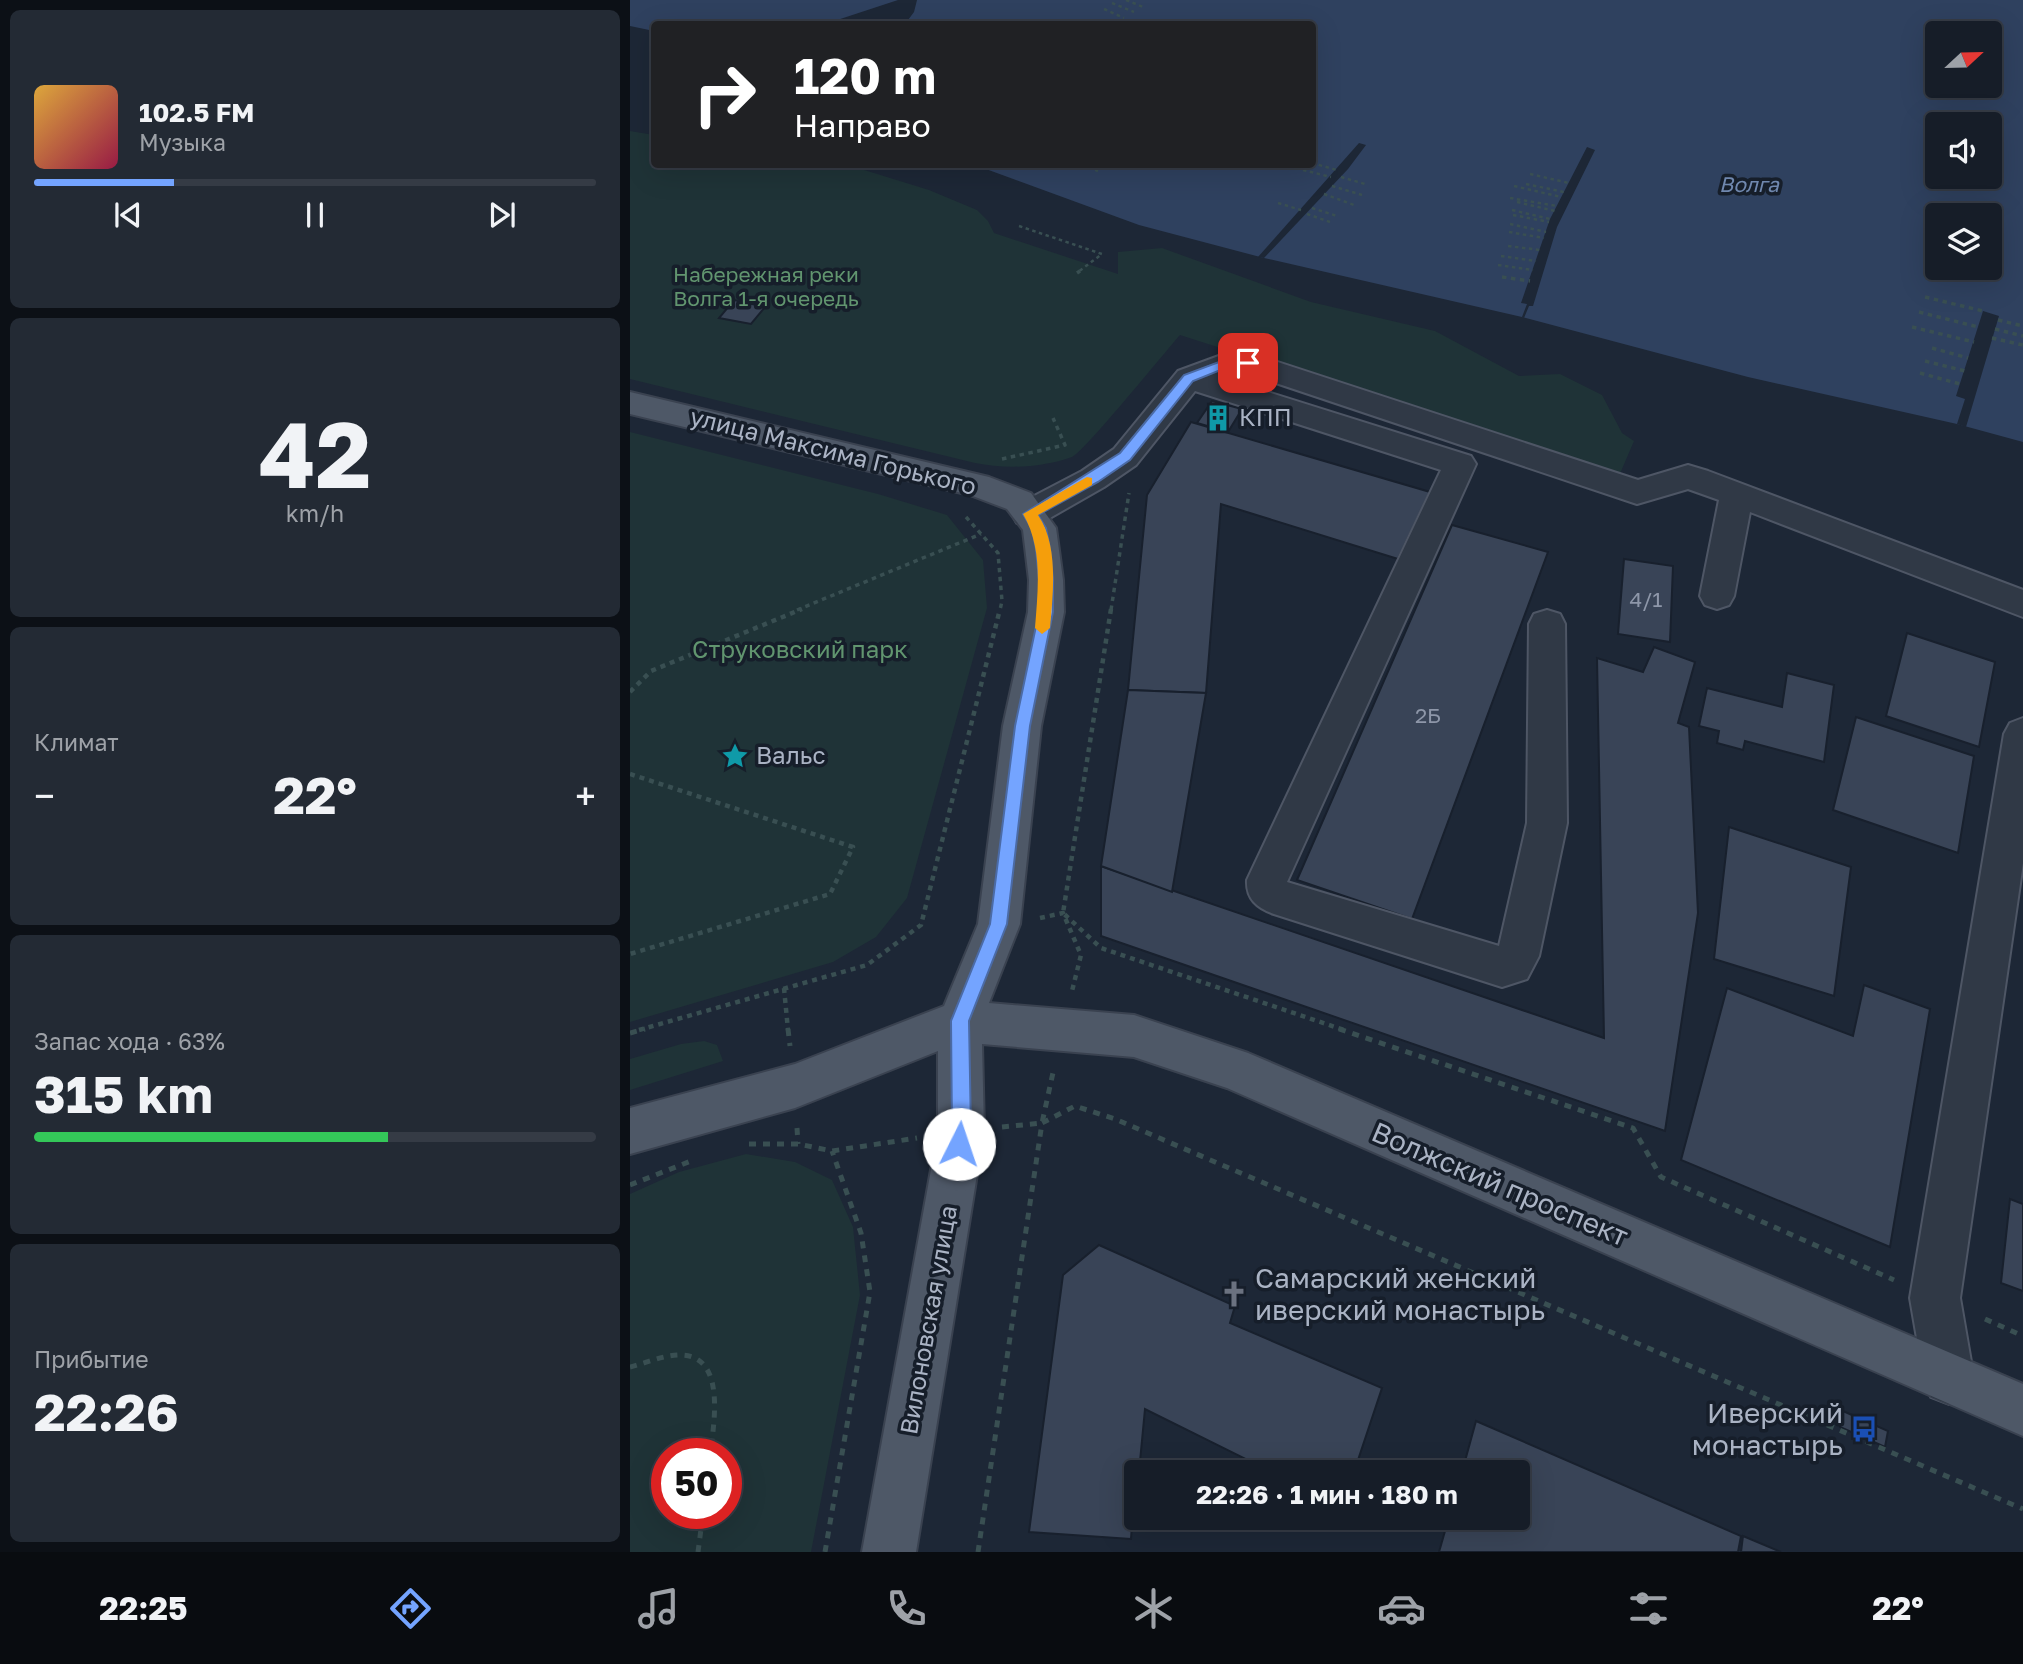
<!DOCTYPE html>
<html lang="ru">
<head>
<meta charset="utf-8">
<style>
	body { margin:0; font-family:"Golos Text",sans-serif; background:#232a34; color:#f1f3f6; height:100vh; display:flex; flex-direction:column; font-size:26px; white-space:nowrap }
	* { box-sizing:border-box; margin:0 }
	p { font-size:23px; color:#9ea2a8 }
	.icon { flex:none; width:38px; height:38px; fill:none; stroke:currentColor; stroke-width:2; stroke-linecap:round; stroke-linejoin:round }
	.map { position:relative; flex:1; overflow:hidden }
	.side { display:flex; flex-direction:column; gap:10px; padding:10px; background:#0c1016; width:630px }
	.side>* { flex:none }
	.hud { position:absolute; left:21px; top:21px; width:665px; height:147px; border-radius:7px; box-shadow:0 7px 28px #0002,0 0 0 2px #353b45; background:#202124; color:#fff; overflow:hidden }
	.needle { width:46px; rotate:68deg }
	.tools { position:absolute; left:1295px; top:21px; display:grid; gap:14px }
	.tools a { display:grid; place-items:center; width:77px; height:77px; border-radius:7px; background:#161d28; box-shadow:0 7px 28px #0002,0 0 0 2px #353b45; font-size:35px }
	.speed { position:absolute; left:21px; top:1438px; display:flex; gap:14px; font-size:35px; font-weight:700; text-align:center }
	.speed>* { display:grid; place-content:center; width:91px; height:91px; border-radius:50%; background:#161d28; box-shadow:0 7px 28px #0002,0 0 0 2px #353b45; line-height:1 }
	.speed .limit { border:10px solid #d22; background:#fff; color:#111 }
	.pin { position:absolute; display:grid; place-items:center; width:60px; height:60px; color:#fff; margin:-30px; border-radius:14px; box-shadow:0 4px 10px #0006 }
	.me { position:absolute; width:77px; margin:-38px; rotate:4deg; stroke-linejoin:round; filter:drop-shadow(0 0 5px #0008) }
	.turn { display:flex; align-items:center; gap:24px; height:147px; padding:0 28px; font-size:32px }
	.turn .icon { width:91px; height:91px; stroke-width:2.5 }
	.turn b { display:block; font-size:49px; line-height:60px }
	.big { font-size:52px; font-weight:700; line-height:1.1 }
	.side .tile { flex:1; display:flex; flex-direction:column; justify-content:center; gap:10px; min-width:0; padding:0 24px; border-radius:10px; background:#232a34 }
	.side .dial { align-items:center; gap:0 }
	.dial b { font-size:91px; line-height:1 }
	.song { display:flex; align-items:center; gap:21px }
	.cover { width:84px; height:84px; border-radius:10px; background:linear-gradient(135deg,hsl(40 70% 55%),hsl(340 70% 35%)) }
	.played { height:7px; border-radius:4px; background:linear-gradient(90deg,#74a4ff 25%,#353b45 25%) }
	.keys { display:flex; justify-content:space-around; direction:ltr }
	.heat { display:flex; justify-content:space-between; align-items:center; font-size:38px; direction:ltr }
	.charge { height:10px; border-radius:5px; background:linear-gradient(90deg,#34c759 63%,#353b45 0) }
	.trip { position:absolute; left:494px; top:1460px; width:406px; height:70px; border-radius:7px; background:#161d28; box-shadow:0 7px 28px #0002,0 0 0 2px #353b45; font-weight:700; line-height:70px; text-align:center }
	.menu { display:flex; height:112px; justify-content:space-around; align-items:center; background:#090c10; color:#9ea2a8 }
	.menu .icon { width:49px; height:49px }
	.menu .active { color:#74a4ff }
	.menu b { font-size:32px; color:#f1f3f6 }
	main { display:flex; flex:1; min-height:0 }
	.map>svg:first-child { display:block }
</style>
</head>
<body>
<main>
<section class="side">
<div class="tile">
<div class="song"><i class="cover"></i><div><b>102.5 FM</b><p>Музыка</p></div></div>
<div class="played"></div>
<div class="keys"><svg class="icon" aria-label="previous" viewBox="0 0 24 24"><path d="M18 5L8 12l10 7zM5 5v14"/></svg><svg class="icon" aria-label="pause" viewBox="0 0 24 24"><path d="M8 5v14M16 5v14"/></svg><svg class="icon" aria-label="next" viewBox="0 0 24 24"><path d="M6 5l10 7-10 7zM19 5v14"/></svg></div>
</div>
<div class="tile dial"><b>42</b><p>km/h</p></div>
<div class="tile"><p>Климат</p>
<div class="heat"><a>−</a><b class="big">22°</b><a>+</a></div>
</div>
<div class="tile"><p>Запас хода · 63%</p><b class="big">315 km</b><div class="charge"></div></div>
<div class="tile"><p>Прибытие</p><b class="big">22:26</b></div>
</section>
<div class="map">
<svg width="1393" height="1552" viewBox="0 0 1393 1552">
	<rect width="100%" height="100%" fill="#1d2736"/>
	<g fill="#1f3337" fill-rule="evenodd">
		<path d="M0,131l24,4v29l194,1 81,25 48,20 11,11 6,12 124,41v-22l44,-4 149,54 124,29 84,45 41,-2 42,21 20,38 12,8 -15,35 -439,-141c-15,17 -96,117 -108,122 -31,11 -66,12 -97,6l-345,-84z"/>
		<path d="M0,432l248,62 69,21 36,45 4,48 -80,290 -31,39 -43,25 -203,60z"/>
		<path d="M74,1041l13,4 6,16 -93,29v-31l51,-15z"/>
		<path d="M116,1154l49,8 37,18 21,47 7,68 -49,257h-181v-358l49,-22zM96,1454v60h-59v-60z"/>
	</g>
	<g fill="#2f415f" fill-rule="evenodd">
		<path d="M0,0h268l-73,24h-171v7l-24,-5z"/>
		<path d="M287,0h1106v442l-66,-18 -209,-47 -226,-60 -258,-59 -125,-33 -164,-60 337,-1v-140h-407l9,-12zM1307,33h53v53h-53zM1307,124h53v53h-53zM1307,215h53v53h-53z"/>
	</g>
	<g fill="#1d2736">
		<path d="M729,143l7,2 -18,24 -84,89 -6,-1z"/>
		<path d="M957,147l8,3 -38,77 -24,79h-4l-5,12 -2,-1 5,-13 -6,-1 29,-84z"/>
		<path d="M1353,311l16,5 -33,111 -9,-3 8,-25 -9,-3z"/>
	</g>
	<g fill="#394457" stroke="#18202d" stroke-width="2">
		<path d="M104,300l31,7 -14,17 -32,-6z"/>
		<path d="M582,401l30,8 -14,23 -31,-9z"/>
		<path d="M561,422l239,70 -32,67 -177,-55 -15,189 -78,-3 19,-195z"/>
		<path d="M822,525l96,27 -136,367 -115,-39z"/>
		<path d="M994,559l49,7 -3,76 -52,-8z"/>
		<path d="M1277,633l88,29 -16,85 -93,-31z"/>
		<path d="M1024,647l41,15 -17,61 11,4 9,186 -33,218 -564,-195v-70l503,172 -7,-380 46,14z"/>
		<path d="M1157,673l47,12 -10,77 -79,-21 -2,9 -26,-7 2,-12 -20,-5 8,-38 75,19z"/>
		<path d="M498,690l78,3 -34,199 -71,-26z"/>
		<path d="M1226,717l118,39 -16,97 -125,-43z"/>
		<path d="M1099,827l122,40 -17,129 -120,-37z"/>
		<path d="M1234,985l66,24 -40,238 -209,-87 46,-172 126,48z"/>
		<path d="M1380,1199l13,5v87l-22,-8z"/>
		<path d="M469,1245l136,61 -5,17 152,65 -28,84h-82l-127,-63 -6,63h-3l-5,67 -102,-7 34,-257z"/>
		<path d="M1213,1411l45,20 -3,16 -45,-20z"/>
		<path d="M846,1421l265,115 -3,16h-299l10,-35h68v-45h-55z"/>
		<path d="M1113,1536l38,16h-40z"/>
	</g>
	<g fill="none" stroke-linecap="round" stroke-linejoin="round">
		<g stroke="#4e5665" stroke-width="4">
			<g id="minor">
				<path d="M597,353l32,3 379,124 50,-15 20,6 315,119v27l-273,-105 -16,84 -5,9 -12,4 -12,-4 -5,-9 19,-96 -31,-11 -51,15 -391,-131h-16l-10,4 251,79 5,8 -189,418 212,64 28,-123 2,-199 5,-10 13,-4 13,4 5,10 2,199 -28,133 -12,23 -25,8 -228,-73c-17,-6 -28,-15 -27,-34l194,-410 -246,-79 -59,74 -32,22 -63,36 -12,3 -12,-3 -5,-9 5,-9 65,-34 32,-22 64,-78z"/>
				<path d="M1393,718v145l-63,435 14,81 -7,18 -18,7 -18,-7 -7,-18 -14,-81 94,-564 6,-11z"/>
			</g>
		</g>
		<g stroke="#3a4250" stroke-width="4">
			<path id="major" d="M0,392l359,85 42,16 25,35 7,52 1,32 -23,114 -21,198 -31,79 145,12 114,38 775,331v52l-796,-348 -93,-31 -152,-13 2,87 -68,421h-54l76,-421v-80l-143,57 -165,46v-46l165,-44 149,-58 34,-82 25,-198 25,-114 1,-32 -6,-50 -16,-21 -37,-14 -340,-81z"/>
		</g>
		<g stroke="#394f52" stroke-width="2.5" stroke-dasharray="3.5 3.5" stroke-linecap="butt">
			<path d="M496,0l17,7"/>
			<path d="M482,3l22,9"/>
			<path d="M474,9l20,9"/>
			<path d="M682,75l4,2"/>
			<path d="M682,163l25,7"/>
			<path d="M452,165l16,6"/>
			<path d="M673,170l28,7"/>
			<path d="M900,174l39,9"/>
			<path d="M711,177l24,7"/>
			<path d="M896,184l38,8"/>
			<path d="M702,186l30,9"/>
			<path d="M884,186l47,11"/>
			<path d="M694,194l30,11"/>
			<path d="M880,198l47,8"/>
			<path d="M887,202l38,9"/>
			<path d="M648,203l23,7"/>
			<path d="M682,208l25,8"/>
			<path d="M882,210l38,9"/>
			<path d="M677,214l23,8"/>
			<path d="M883,215l36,7"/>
			<path d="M880,224l36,8"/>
			<path d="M389,226l83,28 -24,18"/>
			<path d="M879,232l35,6"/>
			<path d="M878,246l32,4"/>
			<path d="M871,256l35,5"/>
			<path d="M868,265l35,5"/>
		</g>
		<g stroke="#394f52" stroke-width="3.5" stroke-dasharray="4.5 4.5" stroke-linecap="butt">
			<path d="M447,273l3,-2"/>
			<path d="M872,277l28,4"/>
			<path d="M1295,297l58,14"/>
			<path d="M1289,312l59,15"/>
			<path d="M1368,320l25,6"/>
			<path d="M1282,327l62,15"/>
			<path d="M1365,329l28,7"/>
			<path d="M1362,338l31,7"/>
			<path d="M1302,348l36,10"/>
			<path d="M1295,361l40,10"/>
			<path d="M1290,373l40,11"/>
			<path d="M372,459l63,-14 -12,-27"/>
			<path d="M336,517l32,36 4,48 -2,9"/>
			<path d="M167,610l184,-76"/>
			<path d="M481,610l18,-117"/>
		</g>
		<g stroke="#394f52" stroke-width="4.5" stroke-dasharray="5 5" stroke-linecap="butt">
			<path d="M481,609l-48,304 38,35 243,82"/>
			<path d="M0,692l21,-21 151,-62"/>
			<path d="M0,774l223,73 -23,47 -200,60"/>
			<path d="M410,918l23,-5 18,42 -9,36"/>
			<path d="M154,988l4,42"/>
			<path d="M9,1030l228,-65 54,-40 79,-316"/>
		</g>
		<g stroke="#394f52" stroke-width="5" stroke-dasharray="7 7" stroke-linecap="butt">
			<path d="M158,1029l2,17"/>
			<path d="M709,1029l294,99 28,49 233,103"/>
			<path d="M0,1033l15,-4"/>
			<path d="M372,1127l40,-4 12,-55"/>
			<path d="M167,1128l1,16"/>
			<path d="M119,1144h49l34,7 85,-13"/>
			<path d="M0,1185l61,-24"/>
			<path d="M1355,1319l38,17"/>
			<path d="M0,1367c16,-4 31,-11 48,-12 49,-2 36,69 32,99"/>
			<path d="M68,1552l5,-38"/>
			<path d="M195,1552l45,-260 -9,-59 -29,-82"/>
			<path d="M348,1552l64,-429 33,-17 40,13 908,390"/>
		</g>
		<use href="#minor" fill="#303946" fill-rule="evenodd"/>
		<use href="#major" fill="#4e5867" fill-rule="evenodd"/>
	</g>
	<path fill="#74a4ff" stroke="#4b6ba6" stroke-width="2" d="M597,359h21l6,4 -6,4h-20l-35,14 -63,79 -32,22 -60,33 8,13 4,21 3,31v32l-23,114 -23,198 -38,97 2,110 -5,20 -7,3 -7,-3 -3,-7 3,-13 -1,-110 39,-97 25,-198 24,-114v-32l-3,-31 -4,-20 -9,-15 97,-61 64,-78z"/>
	<path fill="#f59e0b" d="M457,477l5,1v7l-54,30c21,31 15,77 12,113l-8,6 -7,-6c3,-39 8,-80 -12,-114z"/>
	<defs>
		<g id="building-bare" transform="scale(2.1)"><path d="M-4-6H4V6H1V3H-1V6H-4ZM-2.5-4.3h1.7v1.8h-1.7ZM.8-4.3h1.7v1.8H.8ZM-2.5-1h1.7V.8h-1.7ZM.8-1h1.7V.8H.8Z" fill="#0f9aa8" stroke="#161e2a" stroke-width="2.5" paint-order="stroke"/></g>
		<g id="sight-bare" transform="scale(2.1)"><path d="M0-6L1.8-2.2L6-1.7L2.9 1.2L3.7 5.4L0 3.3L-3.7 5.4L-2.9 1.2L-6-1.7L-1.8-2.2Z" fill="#0f9aa8" stroke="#161e2a" stroke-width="2.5" paint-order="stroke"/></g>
		<g id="church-bare" transform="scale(2.1)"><path d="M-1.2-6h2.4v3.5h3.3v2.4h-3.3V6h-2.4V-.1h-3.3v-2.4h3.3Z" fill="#6b7280" stroke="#161e2a" stroke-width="2.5" paint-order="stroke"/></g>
		<g id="bus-bare" transform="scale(2.1)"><path d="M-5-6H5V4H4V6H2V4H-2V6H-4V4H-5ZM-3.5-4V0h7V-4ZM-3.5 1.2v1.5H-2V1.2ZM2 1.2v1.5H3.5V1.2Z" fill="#1a4fb4" stroke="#161e2a" stroke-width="2.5" paint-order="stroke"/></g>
	</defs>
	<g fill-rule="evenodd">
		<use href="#building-bare" x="588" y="418"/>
		<use href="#sight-bare" x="105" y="756"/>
		<use href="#church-bare" x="604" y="1294"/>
		<use href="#bus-bare" x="1234" y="1429"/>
	</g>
	<g text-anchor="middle" stroke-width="7" stroke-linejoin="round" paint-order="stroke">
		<g font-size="21" font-style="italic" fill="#7088af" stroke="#161e2a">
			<text x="1119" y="192">Волга</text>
		</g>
		<g font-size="21" fill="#61956f" stroke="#161e2a">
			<text x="136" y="282">Набережная реки<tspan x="136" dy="24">Волга 1-я очередь</tspan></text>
		</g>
		<g font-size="21" fill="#8e97a9">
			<text x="1016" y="607">4/1</text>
			<text x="798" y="723">2Б</text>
		</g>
		<g font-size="24" fill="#aab3c4" stroke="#161e2a" text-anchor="start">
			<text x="609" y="426">КПП</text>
			<text x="126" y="764">Вальс</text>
		</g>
		<g font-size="24" fill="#aab3c4" stroke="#161e2a">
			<text transform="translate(203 452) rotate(14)" y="8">улица Максима Горького</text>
			<text transform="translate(299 1320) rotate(-80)" y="8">Вилоновская улица</text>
		</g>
		<g font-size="24" fill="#61956f" stroke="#161e2a">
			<text x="170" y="658">Струковский парк</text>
		</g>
		<g font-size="28" fill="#aab3c4" stroke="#161e2a">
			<text transform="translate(870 1184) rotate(23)" y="10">Волжский проспект</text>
		</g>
		<g font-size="28" fill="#aab3c4" stroke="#161e2a" text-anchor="start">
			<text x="625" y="1288">Самарский женский<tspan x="625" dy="32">иверский монастырь</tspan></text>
			<text x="1213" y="1423" text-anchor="end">Иверский<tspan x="1213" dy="32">монастырь</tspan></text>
		</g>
	</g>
</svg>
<div class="tools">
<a><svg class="needle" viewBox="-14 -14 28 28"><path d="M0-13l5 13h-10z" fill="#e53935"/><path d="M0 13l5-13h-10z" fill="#9ea2a8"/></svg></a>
<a><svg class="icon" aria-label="sound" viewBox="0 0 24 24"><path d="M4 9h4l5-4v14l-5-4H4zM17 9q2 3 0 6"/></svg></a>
<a><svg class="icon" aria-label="layers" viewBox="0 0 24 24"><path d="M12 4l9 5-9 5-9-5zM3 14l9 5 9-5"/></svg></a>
</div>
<div class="speed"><div class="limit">50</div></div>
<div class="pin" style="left:618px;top:363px;background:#d93025"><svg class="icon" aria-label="arrive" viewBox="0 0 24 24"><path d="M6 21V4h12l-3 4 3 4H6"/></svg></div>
<svg class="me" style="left:329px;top:1144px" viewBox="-20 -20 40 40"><circle r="19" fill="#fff"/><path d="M0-13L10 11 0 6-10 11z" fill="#74a4ff"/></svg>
<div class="trip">22:26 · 1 мин · 180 m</div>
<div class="hud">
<div class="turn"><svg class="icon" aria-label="right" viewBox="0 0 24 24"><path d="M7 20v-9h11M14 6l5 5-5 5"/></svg><div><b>120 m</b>Направо</div></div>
</div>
</div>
</main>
<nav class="menu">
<b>22:25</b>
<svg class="icon active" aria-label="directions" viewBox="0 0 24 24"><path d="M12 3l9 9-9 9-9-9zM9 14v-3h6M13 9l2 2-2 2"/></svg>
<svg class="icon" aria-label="music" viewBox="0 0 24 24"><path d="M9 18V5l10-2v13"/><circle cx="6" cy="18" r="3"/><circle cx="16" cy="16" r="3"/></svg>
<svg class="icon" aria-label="phone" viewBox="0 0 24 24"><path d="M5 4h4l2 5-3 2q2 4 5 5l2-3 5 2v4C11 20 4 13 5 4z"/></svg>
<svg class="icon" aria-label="climate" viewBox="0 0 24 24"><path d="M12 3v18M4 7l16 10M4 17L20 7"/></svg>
<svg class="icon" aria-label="car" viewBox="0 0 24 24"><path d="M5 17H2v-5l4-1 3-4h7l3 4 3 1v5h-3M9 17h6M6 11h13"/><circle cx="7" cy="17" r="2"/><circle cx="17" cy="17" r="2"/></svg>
<svg class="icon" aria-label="filters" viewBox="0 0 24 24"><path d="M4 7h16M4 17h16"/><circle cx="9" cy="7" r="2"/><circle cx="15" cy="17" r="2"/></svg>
<b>22°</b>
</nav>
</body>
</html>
